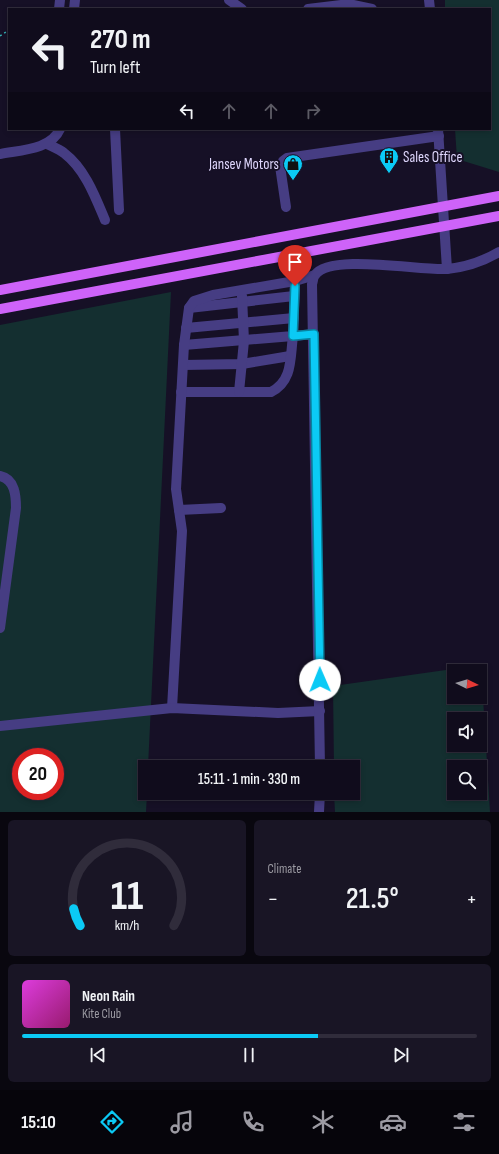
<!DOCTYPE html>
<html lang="en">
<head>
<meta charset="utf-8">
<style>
	body { margin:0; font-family:"Sofia Sans Condensed",sans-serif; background:#191525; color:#f1f3f6; height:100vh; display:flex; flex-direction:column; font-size:15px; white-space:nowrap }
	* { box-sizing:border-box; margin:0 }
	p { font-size:13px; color:#9c9ba3 }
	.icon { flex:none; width:22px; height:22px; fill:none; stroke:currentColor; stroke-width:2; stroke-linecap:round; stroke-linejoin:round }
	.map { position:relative; height:812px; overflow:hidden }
	.details { display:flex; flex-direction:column; gap:8px; padding:8px; background:#09070f; flex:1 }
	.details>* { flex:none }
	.top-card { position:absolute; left:8px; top:8px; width:483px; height:122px; border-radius:0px; box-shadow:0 2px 6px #0003,0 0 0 1px #302c3b; background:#100c1c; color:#f1f3f6; overflow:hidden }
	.needle { width:26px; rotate:95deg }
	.fabs { position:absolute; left:447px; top:664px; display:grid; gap:8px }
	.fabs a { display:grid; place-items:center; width:40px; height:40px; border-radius:0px; background:#100c1c; box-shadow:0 2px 6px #0003,0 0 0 1px #302c3b; font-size:20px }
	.speed { position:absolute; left:12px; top:748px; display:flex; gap:8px; font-size:20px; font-weight:700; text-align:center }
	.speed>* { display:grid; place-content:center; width:52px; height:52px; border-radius:50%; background:#100c1c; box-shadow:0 2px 6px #0003,0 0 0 1px #302c3b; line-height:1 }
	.speed .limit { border:6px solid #d22; background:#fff; color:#111 }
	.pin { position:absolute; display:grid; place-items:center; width:34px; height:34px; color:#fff; margin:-41px -17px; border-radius:50% 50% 50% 0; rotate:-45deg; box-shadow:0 0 4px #0007 }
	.pin .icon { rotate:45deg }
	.me { position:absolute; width:44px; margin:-22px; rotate:359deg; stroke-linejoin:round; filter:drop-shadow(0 0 3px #0008) }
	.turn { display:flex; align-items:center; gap:14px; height:84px; padding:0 16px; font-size:18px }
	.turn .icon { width:52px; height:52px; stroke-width:2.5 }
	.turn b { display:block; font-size:28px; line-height:34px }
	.lanes { display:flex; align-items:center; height:38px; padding:0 16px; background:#0003; justify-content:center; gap:20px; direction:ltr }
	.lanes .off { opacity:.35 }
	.big { font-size:30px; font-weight:600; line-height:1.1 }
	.details .tile { flex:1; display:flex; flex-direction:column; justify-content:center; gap:6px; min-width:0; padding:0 14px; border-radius:6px; background:#191525 }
	.details .dial { align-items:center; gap:0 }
	.dial svg { height:104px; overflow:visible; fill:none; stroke:#302c3b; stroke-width:7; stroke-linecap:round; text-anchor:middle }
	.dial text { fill:#f1f3f6; stroke:none }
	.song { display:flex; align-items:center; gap:12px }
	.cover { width:48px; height:48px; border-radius:6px; background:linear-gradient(135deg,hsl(300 70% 55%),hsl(320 70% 35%)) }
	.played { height:4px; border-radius:2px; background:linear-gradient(90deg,#0bcaf5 65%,#302c3b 65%) }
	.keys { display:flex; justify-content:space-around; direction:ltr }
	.heat { display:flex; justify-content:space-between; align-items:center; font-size:22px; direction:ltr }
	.details .tiles { flex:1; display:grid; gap:8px; grid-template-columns:1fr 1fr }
	.tile:last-child { grid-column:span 2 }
	.trip { position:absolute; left:138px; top:760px; width:222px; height:40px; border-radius:0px; background:#100c1c; box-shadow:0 2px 6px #0003,0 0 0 1px #302c3b; font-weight:600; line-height:40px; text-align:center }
	.tab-bar { display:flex; height:64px; justify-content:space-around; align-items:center; background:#06050b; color:#9c9ba3 }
	.tab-bar .icon { width:28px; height:28px }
	.tab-bar .on { color:#0bcaf5 }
	.tab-bar b { font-size:18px; color:#f1f3f6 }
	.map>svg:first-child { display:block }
</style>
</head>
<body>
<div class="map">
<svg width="499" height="812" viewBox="0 0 499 812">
	<rect width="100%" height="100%" fill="#161026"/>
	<g fill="#142f30" fill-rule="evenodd">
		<path d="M445,0h54v172l-42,-13 -2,-30h35v-120h-45z"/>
		<path d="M171,292l-23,475h-3v26h2l-1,19h-146v-487zM21,757h34v34h-34z"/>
		<path d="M481,665l9,147h-155l-1,-19h19v-26h-19l-1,-81zM454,671h26v26h-26zM454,719h26v26h-26zM454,767h26v26h-26z"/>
	</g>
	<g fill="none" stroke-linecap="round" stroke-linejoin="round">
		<path stroke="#35b1b4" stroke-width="1.5" stroke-dasharray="2 3" stroke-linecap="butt" d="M0,36l9,-6"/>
		<g stroke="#463d83" stroke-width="10">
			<path d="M229,0l13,9"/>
			<path d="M429,0l1,9"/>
			<path d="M59,9l1,-9"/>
			<path d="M74,9l1,-9"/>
			<path d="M308,9l41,-5 23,5"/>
			<path d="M115,129l4,81"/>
			<path d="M438,129l9,140"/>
			<path d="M47,144c6,3 12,5 17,9 21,16 31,43 41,67"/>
			<path d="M0,154c20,-4 51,-4 60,-25"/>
			<path d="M286,207l-6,-41 3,-5 4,-3 152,-22"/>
			<path d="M189,308l105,-12"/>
			<path d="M186,328l108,-10"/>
			<path d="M184,345l109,-9 2,-55 20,-6"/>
			<path d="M183,365l59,-1 48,-8"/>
			<path d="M181,392h90c22,-11 19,-34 22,-56l21,-2"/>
			<path d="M239,392l5,-51 -2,-45"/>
			<path d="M0,476c15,3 16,20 16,32l-16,120"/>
			<path d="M179,510l42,-2"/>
			<path d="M172,708l10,-177 -6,-42 8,-144 5,-37 5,-7 19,-6 82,-14"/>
			<path d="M0,726l172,-18 106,5 42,-2"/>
			<path d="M320,767l-8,-483c1,-2 1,-7 3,-9 15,-22 106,-4 132,-6 20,-2 35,-7 52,-17"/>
			<path d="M319,812l1,-19"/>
		</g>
		<g stroke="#ce63f9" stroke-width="10">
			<path d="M0,290l499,-94"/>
			<path d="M0,309l499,-93"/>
		</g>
	</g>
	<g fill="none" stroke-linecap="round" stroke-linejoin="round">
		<g stroke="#07839f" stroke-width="10">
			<path id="route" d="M295,286l-2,50 21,-2 6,346"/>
		</g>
		<use href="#route" stroke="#0bcaf5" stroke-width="7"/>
	</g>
	<defs>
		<g id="building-pin" transform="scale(1)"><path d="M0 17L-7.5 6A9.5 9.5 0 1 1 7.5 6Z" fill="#0bcaf5" stroke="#161026"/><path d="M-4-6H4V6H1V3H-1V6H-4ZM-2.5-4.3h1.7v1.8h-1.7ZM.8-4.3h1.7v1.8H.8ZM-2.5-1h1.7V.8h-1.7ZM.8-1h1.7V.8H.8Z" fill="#111"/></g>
		<g id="shop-pin" transform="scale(1)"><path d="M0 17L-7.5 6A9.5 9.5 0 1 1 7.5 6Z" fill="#0bcaf5" stroke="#161026"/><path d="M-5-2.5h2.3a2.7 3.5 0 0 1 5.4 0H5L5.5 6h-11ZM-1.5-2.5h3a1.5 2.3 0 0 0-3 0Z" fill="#111"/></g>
	</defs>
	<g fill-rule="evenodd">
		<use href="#building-pin" x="389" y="157"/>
		<use href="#shop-pin" x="293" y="164"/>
	</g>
	<g text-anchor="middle" stroke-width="4" stroke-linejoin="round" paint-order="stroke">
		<g font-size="15" fill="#dfd7fd" stroke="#161026" text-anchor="start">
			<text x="403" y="162">Sales Office</text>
			<text x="279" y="169" text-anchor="end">Jansev Motors</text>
		</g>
	</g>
</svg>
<div class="fabs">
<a><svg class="needle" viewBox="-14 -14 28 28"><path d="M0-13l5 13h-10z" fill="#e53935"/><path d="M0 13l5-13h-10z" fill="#9c9ba3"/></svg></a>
<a><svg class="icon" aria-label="sound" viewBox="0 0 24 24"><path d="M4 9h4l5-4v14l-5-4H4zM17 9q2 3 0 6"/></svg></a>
<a><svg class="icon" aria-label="search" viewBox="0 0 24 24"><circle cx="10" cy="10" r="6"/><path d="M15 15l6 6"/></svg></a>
</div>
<div class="speed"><div class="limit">20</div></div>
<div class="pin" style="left:295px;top:286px;background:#d93025"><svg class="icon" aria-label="arrive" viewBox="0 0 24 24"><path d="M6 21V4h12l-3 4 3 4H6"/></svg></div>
<svg class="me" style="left:320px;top:680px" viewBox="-20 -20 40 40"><circle r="19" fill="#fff"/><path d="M0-13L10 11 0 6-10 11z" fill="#0bcaf5"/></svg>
<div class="trip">15:11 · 1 min · 330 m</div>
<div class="top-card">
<div class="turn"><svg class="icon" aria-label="left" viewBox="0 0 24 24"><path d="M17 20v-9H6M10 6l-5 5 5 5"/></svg><div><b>270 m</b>Turn left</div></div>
<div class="lanes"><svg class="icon" aria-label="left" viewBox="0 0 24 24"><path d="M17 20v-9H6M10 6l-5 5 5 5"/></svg><svg class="icon off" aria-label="ahead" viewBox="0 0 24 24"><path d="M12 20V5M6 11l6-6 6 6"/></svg><svg class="icon off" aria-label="ahead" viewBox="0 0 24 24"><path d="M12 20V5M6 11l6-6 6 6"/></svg><svg class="icon off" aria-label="right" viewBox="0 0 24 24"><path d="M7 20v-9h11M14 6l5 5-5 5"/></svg></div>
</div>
</div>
<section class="details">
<div class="tiles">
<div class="tile dial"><svg viewBox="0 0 100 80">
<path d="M14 69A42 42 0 1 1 86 69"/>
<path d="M14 69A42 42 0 0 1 9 56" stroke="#0bcaf5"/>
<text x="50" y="56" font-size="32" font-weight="700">11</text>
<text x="50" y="72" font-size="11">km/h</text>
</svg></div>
<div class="tile"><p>Climate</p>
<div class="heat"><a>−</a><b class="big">21.5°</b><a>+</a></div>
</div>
<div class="tile">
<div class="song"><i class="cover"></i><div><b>Neon Rain</b><p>Kite Club</p></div></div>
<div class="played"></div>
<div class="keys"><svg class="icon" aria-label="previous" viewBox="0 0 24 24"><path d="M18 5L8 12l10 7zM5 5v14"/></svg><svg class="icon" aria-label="pause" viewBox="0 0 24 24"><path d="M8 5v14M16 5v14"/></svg><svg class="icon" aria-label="next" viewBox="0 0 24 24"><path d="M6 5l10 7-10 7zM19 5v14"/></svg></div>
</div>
</div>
</section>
<nav class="tab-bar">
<b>15:10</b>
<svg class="icon on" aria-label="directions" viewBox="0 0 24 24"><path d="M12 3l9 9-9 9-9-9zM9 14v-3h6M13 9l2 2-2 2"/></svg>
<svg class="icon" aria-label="music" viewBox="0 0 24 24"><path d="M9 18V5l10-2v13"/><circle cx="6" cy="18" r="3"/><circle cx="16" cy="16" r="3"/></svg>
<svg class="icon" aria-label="phone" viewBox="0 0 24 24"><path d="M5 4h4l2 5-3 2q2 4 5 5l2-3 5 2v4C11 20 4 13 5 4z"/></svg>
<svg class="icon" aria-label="climate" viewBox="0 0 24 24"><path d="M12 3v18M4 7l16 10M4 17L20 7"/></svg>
<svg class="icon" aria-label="car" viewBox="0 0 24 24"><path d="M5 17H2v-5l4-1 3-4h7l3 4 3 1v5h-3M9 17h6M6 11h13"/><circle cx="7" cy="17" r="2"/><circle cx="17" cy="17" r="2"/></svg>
<svg class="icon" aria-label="filters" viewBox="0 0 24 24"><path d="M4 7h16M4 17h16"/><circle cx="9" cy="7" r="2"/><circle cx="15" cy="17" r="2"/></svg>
</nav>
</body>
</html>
